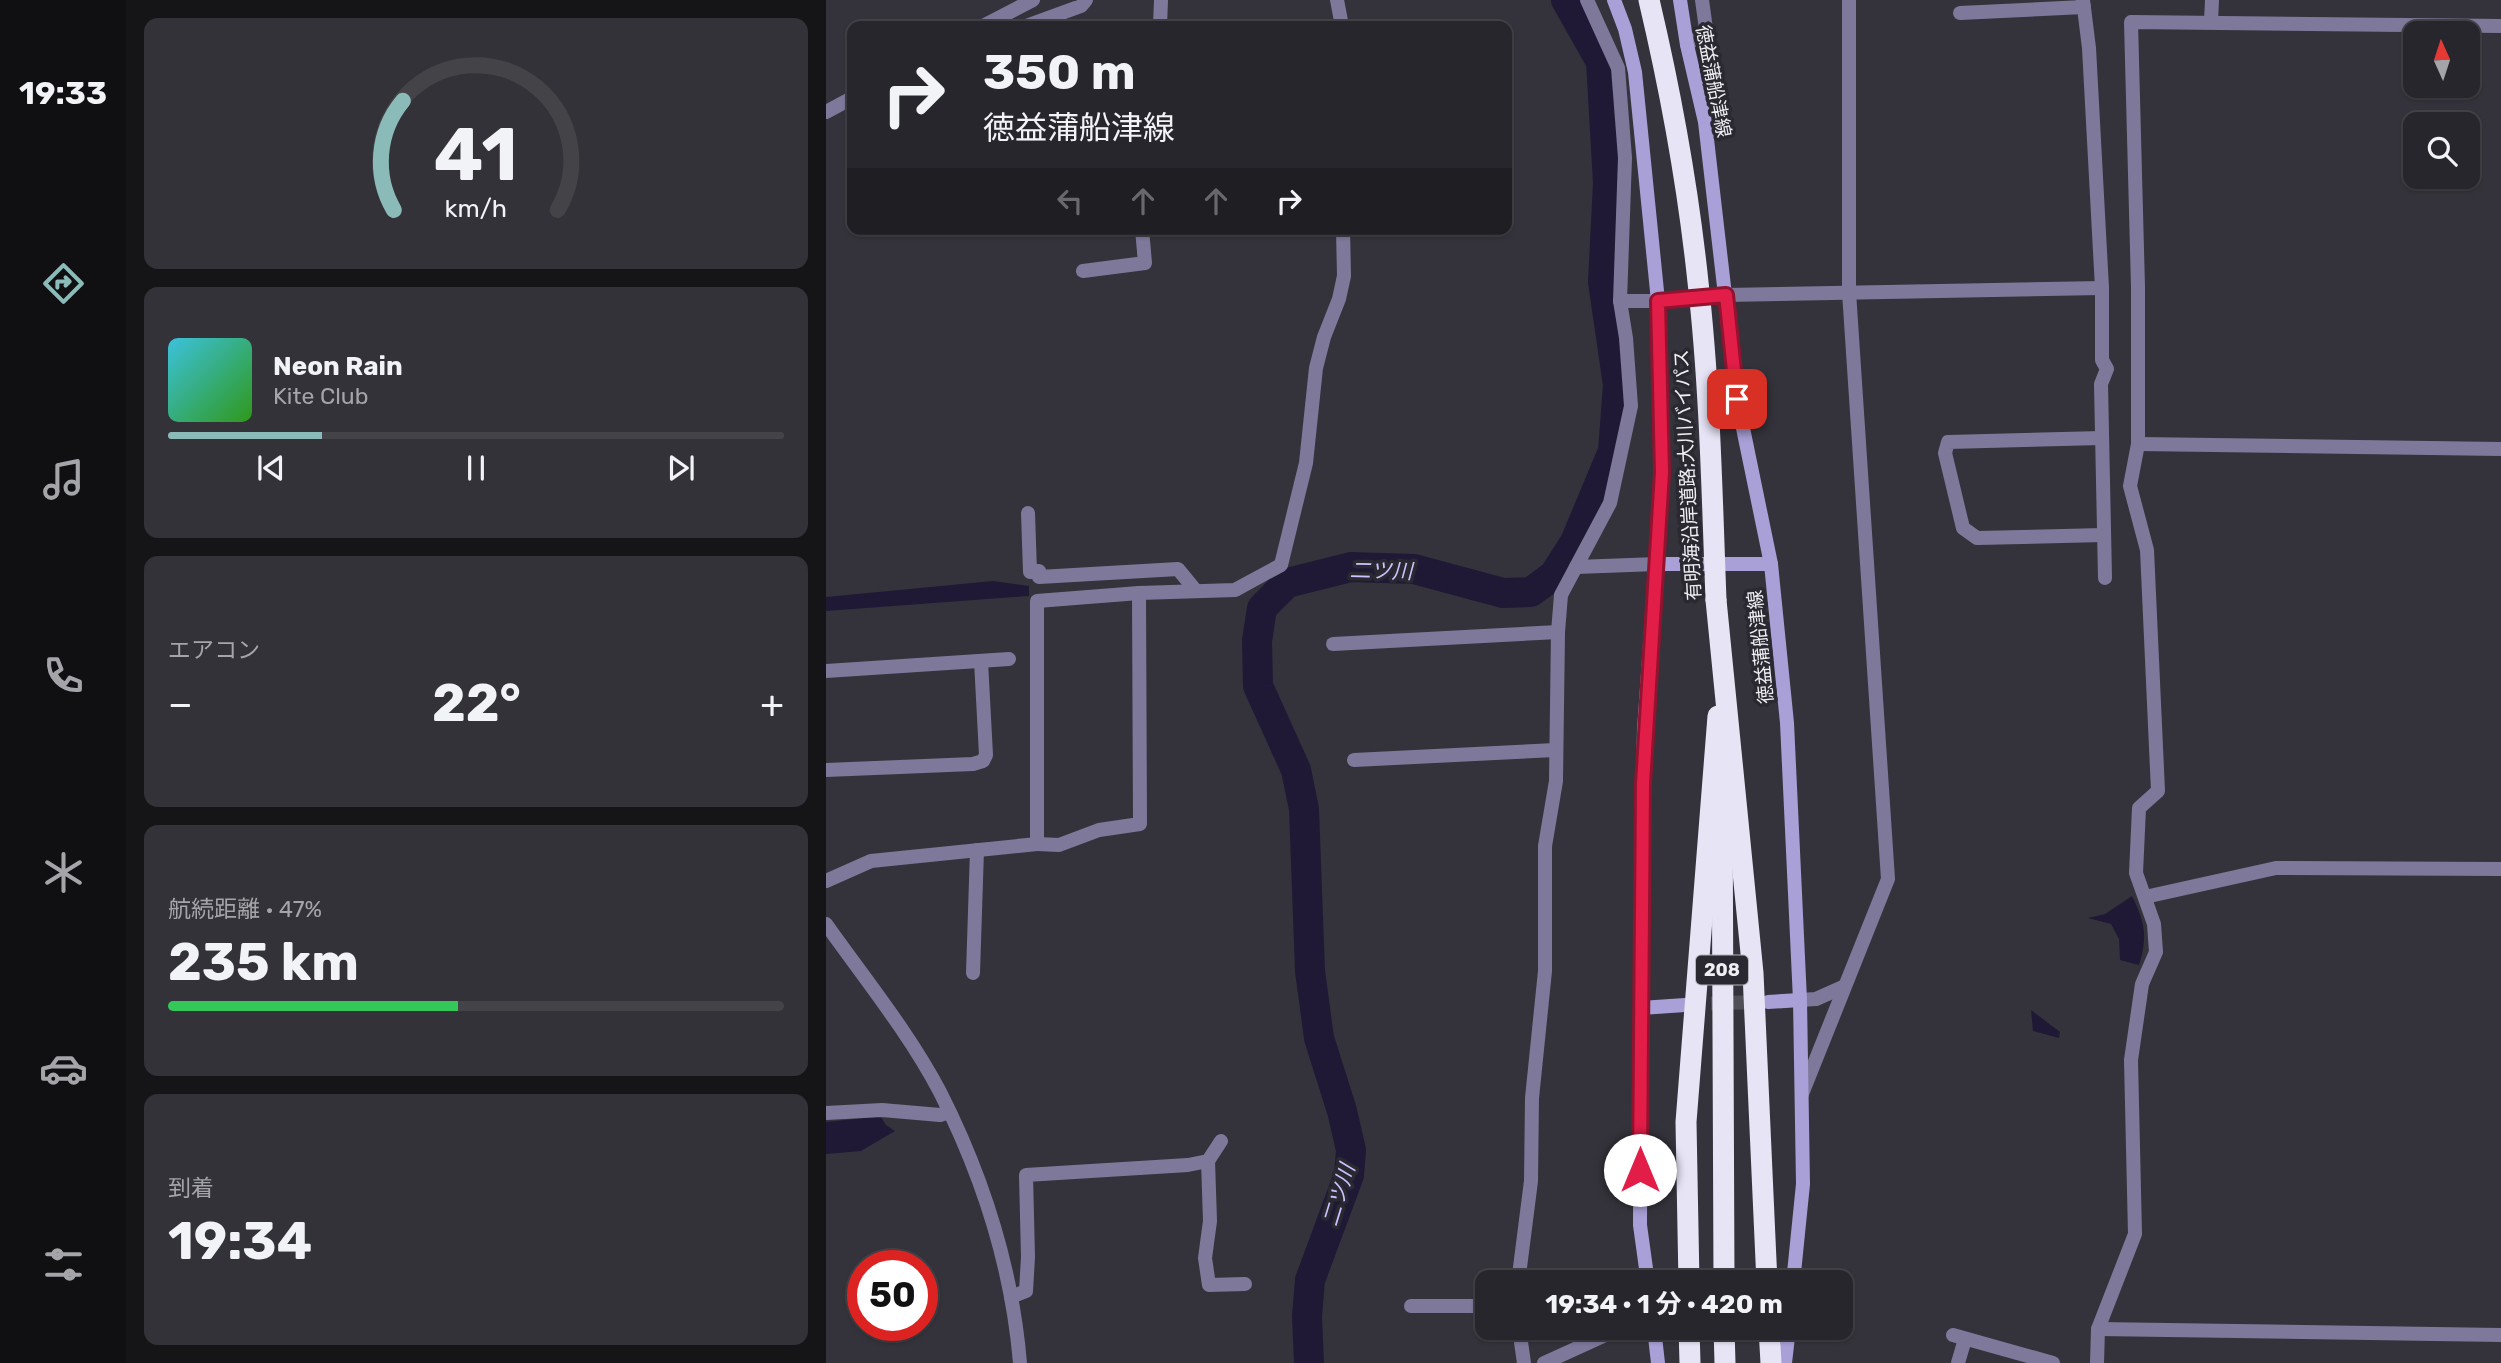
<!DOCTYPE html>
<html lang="ja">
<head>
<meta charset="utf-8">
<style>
	body { margin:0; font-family:Rubik,"Noto Sans JP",sans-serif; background:#333238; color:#f1f3f6; height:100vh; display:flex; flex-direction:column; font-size:26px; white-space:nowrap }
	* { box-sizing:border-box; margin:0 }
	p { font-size:23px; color:#a4a5a9 }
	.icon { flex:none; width:38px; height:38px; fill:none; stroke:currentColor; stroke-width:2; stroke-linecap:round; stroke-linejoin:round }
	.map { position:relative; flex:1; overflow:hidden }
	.panel { display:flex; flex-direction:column; gap:18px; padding:18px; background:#151518; width:700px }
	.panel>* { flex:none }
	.top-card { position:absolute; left:21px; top:21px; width:665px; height:214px; border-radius:14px; box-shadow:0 2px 5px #0004,0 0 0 2px #434348; background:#27262c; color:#f1f3f6; overflow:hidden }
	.needle { width:46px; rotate:357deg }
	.controls { position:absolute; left:1577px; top:21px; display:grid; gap:14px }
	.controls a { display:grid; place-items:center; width:77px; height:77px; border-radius:14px; background:#27262c; box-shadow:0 2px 5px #0004,0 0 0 2px #434348; font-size:35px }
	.speed { position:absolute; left:21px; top:1250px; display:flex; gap:14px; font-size:35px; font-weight:700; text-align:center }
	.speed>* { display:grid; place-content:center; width:91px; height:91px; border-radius:50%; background:#27262c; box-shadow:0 2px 5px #0004,0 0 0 2px #434348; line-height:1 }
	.speed .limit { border:10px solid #d22; background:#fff; color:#111 }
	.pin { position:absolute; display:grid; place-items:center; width:60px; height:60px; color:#fff; margin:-30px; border-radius:14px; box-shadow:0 4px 10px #0006 }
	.me { position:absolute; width:77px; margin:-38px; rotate:0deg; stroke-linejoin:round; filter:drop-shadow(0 0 5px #0008) }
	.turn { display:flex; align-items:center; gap:24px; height:147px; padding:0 21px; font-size:32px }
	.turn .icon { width:91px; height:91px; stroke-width:2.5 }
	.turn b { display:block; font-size:49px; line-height:60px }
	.lanes { display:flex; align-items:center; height:66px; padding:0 21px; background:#0003; justify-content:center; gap:35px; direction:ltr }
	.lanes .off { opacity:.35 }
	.big { font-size:52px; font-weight:700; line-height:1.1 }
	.panel .widget { flex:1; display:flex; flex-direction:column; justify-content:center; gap:10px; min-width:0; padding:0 24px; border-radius:14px; background:#333238 }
	.panel .dial { align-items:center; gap:0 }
	.dial svg { height:182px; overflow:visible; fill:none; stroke:#434348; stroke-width:7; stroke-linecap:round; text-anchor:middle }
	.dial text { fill:#f1f3f6; stroke:none }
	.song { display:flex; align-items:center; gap:21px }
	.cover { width:84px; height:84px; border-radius:10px; background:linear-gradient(135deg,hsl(190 70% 55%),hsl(110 70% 35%)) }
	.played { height:7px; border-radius:4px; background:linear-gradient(90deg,#8bbbb9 25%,#434348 25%) }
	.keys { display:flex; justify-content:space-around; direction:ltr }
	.heat { display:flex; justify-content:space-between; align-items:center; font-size:38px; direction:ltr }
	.charge { height:10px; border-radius:5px; background:linear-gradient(90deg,#34c759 47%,#434348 0) }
	.trip { position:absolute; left:649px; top:1270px; width:378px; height:70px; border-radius:14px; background:#27262c; box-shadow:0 2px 5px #0004,0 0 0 2px #434348; font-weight:700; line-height:70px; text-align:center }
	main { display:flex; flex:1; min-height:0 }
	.menu { display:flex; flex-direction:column; width:126px; justify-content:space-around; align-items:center; background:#100f12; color:#a4a5a9 }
	.menu .icon { width:49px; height:49px }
	.menu .current { color:#8bbbb9 }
	.menu b { font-size:32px; color:#f1f3f6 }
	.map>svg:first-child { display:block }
</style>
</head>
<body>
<main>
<nav class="menu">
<b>19:33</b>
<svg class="icon current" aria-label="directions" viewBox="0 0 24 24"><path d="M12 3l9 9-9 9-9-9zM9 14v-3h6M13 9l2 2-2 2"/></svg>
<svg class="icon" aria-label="music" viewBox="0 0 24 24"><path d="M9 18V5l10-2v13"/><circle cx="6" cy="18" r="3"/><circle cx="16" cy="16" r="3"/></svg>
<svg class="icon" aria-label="phone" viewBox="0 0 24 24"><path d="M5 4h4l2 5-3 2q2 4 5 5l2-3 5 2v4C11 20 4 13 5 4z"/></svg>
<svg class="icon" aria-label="climate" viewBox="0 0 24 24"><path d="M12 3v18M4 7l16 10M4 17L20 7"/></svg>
<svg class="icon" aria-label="car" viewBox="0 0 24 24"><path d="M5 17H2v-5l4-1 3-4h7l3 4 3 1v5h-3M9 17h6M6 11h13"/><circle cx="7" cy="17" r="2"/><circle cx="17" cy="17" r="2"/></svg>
<svg class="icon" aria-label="filters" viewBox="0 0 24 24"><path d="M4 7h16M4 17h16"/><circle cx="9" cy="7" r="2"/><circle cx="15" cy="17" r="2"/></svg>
</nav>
<section class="panel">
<div class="widget dial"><svg viewBox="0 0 100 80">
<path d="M14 69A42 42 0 1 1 86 69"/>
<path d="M14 69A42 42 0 0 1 18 21" stroke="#8bbbb9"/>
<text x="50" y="56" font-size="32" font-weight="700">41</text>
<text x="50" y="72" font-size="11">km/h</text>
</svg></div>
<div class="widget">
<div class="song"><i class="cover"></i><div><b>Neon Rain</b><p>Kite Club</p></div></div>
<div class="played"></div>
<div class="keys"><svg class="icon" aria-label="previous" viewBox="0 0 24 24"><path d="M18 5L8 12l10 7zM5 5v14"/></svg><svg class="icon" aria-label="pause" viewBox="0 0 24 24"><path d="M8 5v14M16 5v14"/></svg><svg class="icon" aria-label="next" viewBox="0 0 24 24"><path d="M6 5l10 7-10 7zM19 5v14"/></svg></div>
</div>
<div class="widget"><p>エアコン</p>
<div class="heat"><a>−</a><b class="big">22°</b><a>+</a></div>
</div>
<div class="widget"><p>航続距離 · 47%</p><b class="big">235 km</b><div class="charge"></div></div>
<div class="widget"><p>到着</p><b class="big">19:34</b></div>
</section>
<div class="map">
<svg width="1675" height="1363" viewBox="0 0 1675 1363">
	<rect width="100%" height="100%" fill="#34333b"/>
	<g fill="#1f1936">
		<path d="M167,581l36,5v10l-203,15v-14z"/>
		<path d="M1306,896c13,26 16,41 7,69l-19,-5 -1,-21 -8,-15 -23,-6 17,-4z"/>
		<path d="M1205,1010l29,22 -1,6 -26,-7z"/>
		<path d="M48,1117h7l5,8 9,6 -34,20 -35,3v-32z"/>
	</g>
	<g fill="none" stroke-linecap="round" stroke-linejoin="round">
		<path stroke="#1f1936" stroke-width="30" d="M483,1363l-2,-47 3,-36 39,-105 2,-25 -9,-39 -23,-73 -9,-67 -6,-162 -8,-39 -38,-84 -1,-45 5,-33 25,-25 64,-16 63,2 89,24 28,-1 23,-17 21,-33 38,-91 5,-66 -15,-103 5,-99 -7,-121 -35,-62"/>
		<path stroke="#504f57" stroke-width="14" stroke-dasharray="14 7" stroke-linecap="butt" d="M864,1004l70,-2"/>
		<g stroke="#7e799b" stroke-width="14">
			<path d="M511,0l5,26"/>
			<path d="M1257,0l6,48 13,240v72l5,9 -6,15 4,194"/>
			<path d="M1134,13l124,-6"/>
			<path d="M1385,22l1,-22"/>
			<path d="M157,26l50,-26"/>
			<path d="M200,26l55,-20 5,-6"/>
			<path d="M334,26l1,-26"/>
			<path d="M861,45l19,-16 -4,-29"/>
			<path d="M0,112l26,-14"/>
			<path d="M257,271l62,-8 -3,-34"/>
			<path d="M900,295l376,-7"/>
			<path d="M794,301h38"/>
			<path d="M1276,438l-154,4 -3,11 18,75 14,10 127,-3"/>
			<path d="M1312,444l363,5"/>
			<path d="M202,513l2,59 9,-1v6l139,-8 18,22"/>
			<path d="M750,567l81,-3"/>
			<path d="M507,644l225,-12"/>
			<path d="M0,671l183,-12"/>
			<path d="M528,760l202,-10"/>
			<path d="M0,770l147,-6 10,-3 3,-6 -5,-94"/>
			<path d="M211,844l22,1 40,-15 41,-6 -1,-231"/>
			<path d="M0,881l45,-20 166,-17v-243l102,-8 96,-3 46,-25 25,-102 10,-95 8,-31 15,-38 5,-23 -1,-47"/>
			<path d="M1319,897l131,-29 225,1"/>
			<path d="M147,973l4,-123"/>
			<path d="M974,1000l16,-1 27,-12"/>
			<path d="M976,1094l86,-215 -39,-587v-292"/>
			<path d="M0,1113l56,-3 58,5 9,-3"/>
			<path d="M382,1161l2,60 -5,37 4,27 36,-1"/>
			<path d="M692,1283l13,-102 1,-83 13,-127v-125l11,-65 2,-149 3,-37 49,-92 21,-97 -5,-68 -6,-37 5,-143 -7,-90 -31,-68"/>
			<path d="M185,1297l15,-6 2,-34 -2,-82 162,-10 20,-4 13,-20"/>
			<path d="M585,1306h77"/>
			<path d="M693,1328l5,35"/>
			<path d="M1127,1335l100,28"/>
			<path d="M718,1363l77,-35"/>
			<path d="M1132,1363l7,-24"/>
			<path d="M1271,1363l1,-34 37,-95 -4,-174 11,-76 14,-32 -2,-28 -18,-51 3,-65 19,-17 -11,-241 -17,-64 8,-42v-157l-7,-265 370,4"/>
		</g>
		<g stroke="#7e799b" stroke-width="14">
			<path d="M0,924c39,55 83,109 114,168 43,85 72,176 80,271"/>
			<path d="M1272,1329l403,6"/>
		</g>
		<g stroke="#a8a0d6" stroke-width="14">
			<path d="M788,0l11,29 10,43 23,229 4,171 -18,258 -2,81 -2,414 8,58"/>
			<path d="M854,0l7,45 18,77 32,277 34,165 16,159 13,277 3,184 -10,99"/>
			<path d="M832,301l68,-6"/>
			<path d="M831,564h114"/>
			<path d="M942,1002l32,-2"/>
			<path d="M815,1008l44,-3"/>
			<path d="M828,1328l4,35"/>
			<path d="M959,1363l4,-35"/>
		</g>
		<g stroke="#e6e4f5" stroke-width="21">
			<path d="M890,600l37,373 14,310"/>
			<path d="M896,781l2,502"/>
			<path d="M863,1283l-3,-161 32,-406"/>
			<path d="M863,1328l1,35"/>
			<path d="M898,1328l1,35"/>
			<path d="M943,1328l2,35"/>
		</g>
		<path stroke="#e6e4f5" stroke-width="21" d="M823,0c22,93 39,187 49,282 12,106 14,212 18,318"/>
	</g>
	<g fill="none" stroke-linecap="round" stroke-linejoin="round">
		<g stroke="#92132f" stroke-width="18">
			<path id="route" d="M814,1170l3,-386 19,-312 -4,-171 68,-6 11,104"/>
		</g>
		<use href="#route" stroke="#e11d48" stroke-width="12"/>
	</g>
	<g text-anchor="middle" stroke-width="7" stroke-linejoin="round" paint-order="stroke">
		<rect fill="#2a2931" stroke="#b3b3b9" stroke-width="2" x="870" y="955.5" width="52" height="29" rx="5"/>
		<g font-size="18" font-weight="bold" fill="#eeeef3">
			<text x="896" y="976">208</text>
		</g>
		<g font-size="19" fill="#eeeef3" stroke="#2a2931">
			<text transform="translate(888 81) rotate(79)" y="7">徳益蒲船津線</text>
			<text transform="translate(861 475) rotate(-93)" y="7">有明海沿岸道路;大川バイパス</text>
			<text transform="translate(934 647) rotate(-96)" y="7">徳益蒲船津線</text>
		</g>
		<g font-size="21" font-style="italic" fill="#cbc2ff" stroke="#2a2931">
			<text transform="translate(555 571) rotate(1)" y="7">二ツ川</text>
			<text transform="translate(513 1195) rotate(-73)" y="7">二ツ川</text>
		</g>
	</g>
</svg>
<div class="controls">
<a><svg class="needle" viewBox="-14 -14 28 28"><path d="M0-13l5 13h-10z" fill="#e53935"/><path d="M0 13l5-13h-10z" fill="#a4a5a9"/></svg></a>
<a><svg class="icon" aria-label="search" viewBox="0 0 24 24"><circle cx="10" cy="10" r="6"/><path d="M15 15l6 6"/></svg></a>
</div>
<div class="speed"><div class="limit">50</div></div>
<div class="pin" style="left:911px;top:399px;background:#d93025"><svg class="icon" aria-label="arrive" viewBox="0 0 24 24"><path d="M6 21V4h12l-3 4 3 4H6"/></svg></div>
<svg class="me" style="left:814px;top:1170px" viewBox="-20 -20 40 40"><circle r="19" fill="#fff"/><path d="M0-13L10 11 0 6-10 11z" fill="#e11d48"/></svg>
<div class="trip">19:34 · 1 分 · 420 m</div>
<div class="top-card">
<div class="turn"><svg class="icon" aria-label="right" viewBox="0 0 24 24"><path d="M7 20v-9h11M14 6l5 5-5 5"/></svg><div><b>350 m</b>徳益蒲船津線</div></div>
<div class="lanes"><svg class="icon off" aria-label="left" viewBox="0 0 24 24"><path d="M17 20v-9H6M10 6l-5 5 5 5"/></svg><svg class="icon off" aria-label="ahead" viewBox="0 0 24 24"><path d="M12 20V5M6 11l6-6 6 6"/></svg><svg class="icon off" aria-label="ahead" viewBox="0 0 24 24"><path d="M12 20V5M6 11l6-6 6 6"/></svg><svg class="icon" aria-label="right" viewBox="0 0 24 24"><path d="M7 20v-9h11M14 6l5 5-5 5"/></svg></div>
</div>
</div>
</main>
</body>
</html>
